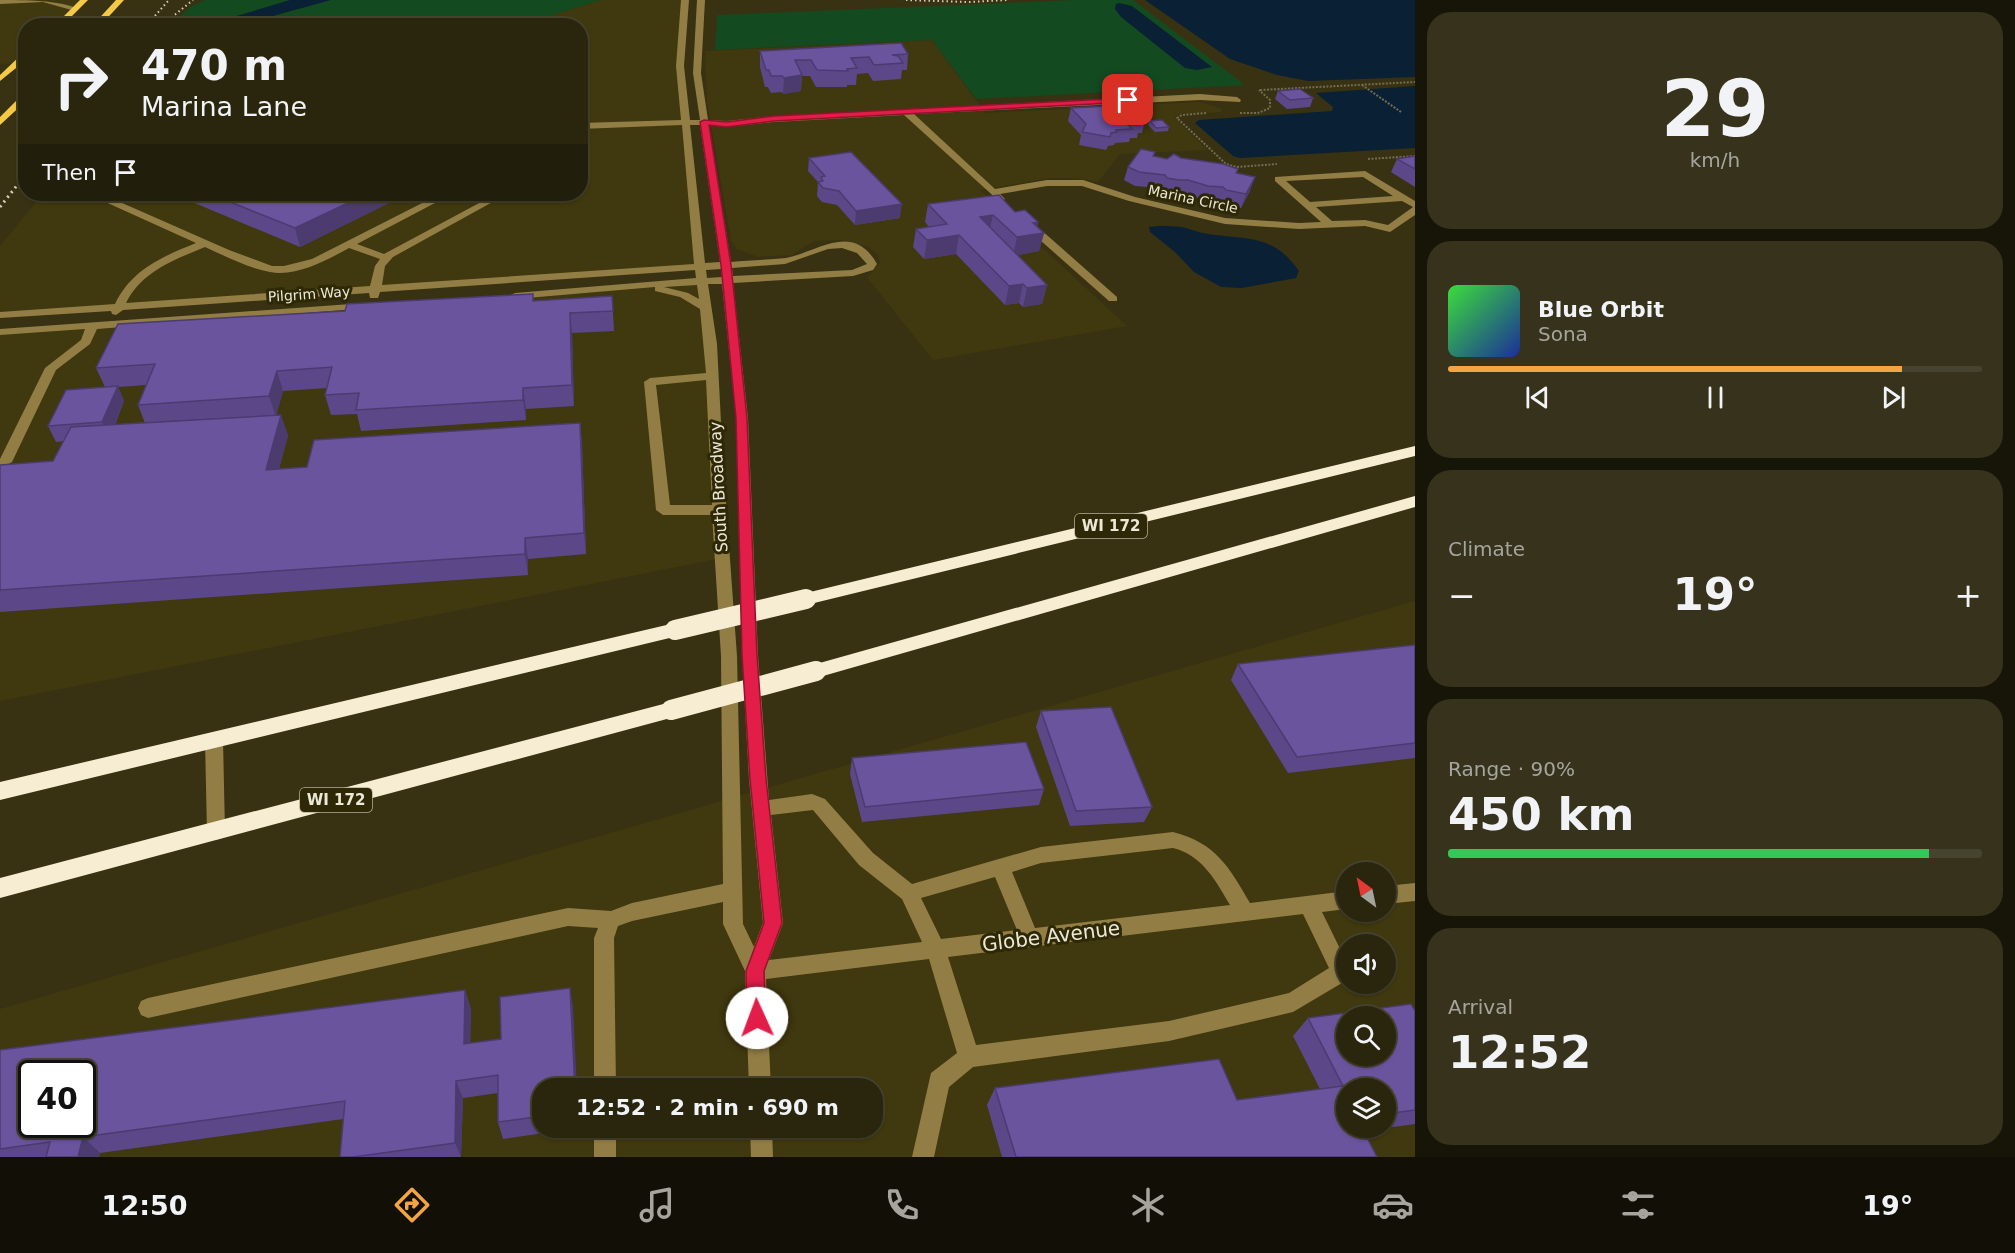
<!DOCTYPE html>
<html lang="en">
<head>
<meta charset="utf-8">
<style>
	body { margin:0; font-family:"DejaVu Sans",sans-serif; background:#36321c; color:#f1f3f6; height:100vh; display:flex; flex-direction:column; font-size:22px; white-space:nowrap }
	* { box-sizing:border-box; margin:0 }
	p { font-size:20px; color:#a5a59e }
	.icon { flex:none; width:33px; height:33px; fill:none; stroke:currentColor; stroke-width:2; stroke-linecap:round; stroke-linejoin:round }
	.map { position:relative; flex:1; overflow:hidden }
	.sheet { display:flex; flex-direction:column; gap:12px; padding:12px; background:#171508; width:600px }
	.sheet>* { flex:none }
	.top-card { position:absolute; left:18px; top:18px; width:570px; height:183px; border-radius:24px; box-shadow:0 2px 4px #0004,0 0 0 2px #46432e; background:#2a260e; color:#f1f3f6; overflow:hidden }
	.needle { width:39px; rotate:327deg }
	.tools { position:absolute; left:1336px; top:862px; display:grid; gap:12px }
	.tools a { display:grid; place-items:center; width:60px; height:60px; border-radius:50%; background:#2a260e; box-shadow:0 2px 4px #0004,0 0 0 2px #46432e; font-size:30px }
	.speed { position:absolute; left:18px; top:1060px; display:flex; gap:12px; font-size:30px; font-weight:700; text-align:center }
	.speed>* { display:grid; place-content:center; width:78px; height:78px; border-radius:50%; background:#2a260e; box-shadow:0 2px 4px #0004,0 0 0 2px #46432e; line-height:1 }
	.speed .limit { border:3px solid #111; border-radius:9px; background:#fff; color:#111 }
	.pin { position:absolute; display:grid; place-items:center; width:51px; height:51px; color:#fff; margin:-26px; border-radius:12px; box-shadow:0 3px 9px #0006 }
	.me { position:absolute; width:66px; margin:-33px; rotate:358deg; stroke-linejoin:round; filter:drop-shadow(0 0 4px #0008) }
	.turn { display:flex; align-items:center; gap:21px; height:126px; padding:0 24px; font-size:27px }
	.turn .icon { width:78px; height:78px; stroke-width:2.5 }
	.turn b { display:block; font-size:42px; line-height:51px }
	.then { display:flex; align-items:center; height:57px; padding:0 24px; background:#0003; gap:12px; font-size:22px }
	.big { font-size:45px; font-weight:700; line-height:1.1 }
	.sheet .widget { flex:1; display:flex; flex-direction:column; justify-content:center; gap:9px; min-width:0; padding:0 21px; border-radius:24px; background:#36321c }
	.sheet .dial { align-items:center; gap:0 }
	.dial b { font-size:78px; line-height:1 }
	.song { display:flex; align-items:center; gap:18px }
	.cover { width:72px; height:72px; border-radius:9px; background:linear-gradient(135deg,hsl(120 70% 55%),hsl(230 70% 35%)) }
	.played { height:6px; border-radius:3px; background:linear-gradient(90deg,#f2a540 85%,#46432e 85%) }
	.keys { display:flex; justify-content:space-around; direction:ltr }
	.heat { display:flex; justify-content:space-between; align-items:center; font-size:33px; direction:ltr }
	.charge { height:9px; border-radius:4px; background:linear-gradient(90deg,#34c759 90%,#46432e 0) }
	.trip { position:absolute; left:532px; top:1078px; width:351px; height:60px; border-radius:24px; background:#2a260e; box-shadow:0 2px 4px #0004,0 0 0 2px #46432e; font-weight:700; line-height:60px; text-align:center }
	.tabs { display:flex; height:96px; justify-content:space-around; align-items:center; background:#110f06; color:#a5a59e }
	.tabs .icon { width:42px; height:42px }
	.tabs .active { color:#f2a540 }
	.tabs b { font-size:27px; color:#f1f3f6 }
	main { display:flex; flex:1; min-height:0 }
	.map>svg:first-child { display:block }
</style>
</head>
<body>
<main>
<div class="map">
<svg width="1415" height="1157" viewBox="0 0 1415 1157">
	<rect width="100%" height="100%" fill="#383212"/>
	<g fill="#40380e" fill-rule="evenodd">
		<path d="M0,0h84l-27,25 -31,1 -1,29 -8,8 -17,1z"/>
		<path d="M600,0h85l-5,56 20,211 -700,48v-69l43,-52h537v-168l-59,-1z"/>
		<path d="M932,40l53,73 215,-11 23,7 -3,3 -38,2 -8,3 33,33 -87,4 -22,28 -23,-4h-24l-71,12 147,136 -194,34 -66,-83 13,-14 -2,-8 -9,-8 -27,-7 -28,1 -22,14 -34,2 -21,-8 -6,-8 -24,-139 -2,-51z"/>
		<path d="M703,281l19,277 -722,143v-369z"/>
		<path d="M1415,601v556h-1415v-148zM1347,873h39v39h-39zM1347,945h39v39h-39zM1347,1017h39v39h-39zM32,1074h50v51h-50zM543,1089h330v39h-330zM1347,1089h39v39h-39z"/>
	</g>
	<g fill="#144a20">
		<path d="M205,0h395l-79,25 -351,1 20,-19z"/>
		<path d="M1077,0h56l112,85 -269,14 -44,-59 -217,10 2,-35z"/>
	</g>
	<g fill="#0a2034">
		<path d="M290,0h41l-91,25h-33z"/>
		<path d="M1145,0h270v77l-107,4 -31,-6 -47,-16z"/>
		<path d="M1119,3l13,3 80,61 -15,3 -12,-2 -64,-51 -6,-8 1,-5z"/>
		<path d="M1415,86v62l-175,10 -7,-2 -38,-33 4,-3 133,-9 1,-4 -17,-14z"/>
		<path d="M1158,226c9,0 19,0 28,2 7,2 15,5 22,6 41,6 65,0 91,37l-3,7 -54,10 -21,-1 -27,-15 -19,-20 -25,-20 -1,-5z"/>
	</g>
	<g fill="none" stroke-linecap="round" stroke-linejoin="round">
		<g stroke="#726d51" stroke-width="2" stroke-dasharray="2 1.5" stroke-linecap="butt">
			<path d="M1362,85l39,27"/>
			<path d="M1260,90l155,-8"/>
			<path d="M1206,113l-24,2 -5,3 49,46 11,3 40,-3"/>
			<path d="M1240,113h18l12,-5v-8l-11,-10"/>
			<path d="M1368,159l47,-3"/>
		</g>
		<g fill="#927e45" fill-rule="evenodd">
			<path d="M0,0c25,0 58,0 79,9l-4,2 -32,-9 -43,2z"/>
			<path d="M681,0h8l-5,66 6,54h10l-7,-47 4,-73h8l-4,73 7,47 19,1 47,-5 426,-22 37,3 4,3 -1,2 -40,-2 -286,14 81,75 52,-9h36l52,17 90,21 74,5 22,-1 -46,-41v-4l90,-6 50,30v14l-25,17 -25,-6 -66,3 -74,-5 -96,-23 -47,-15h-35l-47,8 5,5 -5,3 -96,-87 -130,7 -47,5 -18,-2 22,137c18,-2 37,-2 55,-4 32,-6 67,-37 91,6l-4,6 -20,6 -120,7 15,135 10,237 11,145 43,-6 13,5 48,54 39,31 129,-37 132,-15c43,11 56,35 77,71l97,-12v18l-25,3 25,51v17l-54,32 -124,29 -196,26 -24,20 -15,70h-22l19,-84 26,-20 -28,-94 -163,20 5,110h-22l-4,-118 -22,-47v-22l-91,19 -14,5 -4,12 2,151h-22v-151l4,-10 -30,-2 -420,92 -7,-3 -3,-7 3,-7 7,-3 420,-90 43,3 21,-8 91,-19 -2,-228 -9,-141h-49l-7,-5 -12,-128 6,-4 56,-5 -6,-64 -20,-12 -25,-6v-4l-140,12 -6,-3 6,-3 181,-15 -1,-8 -315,22 -2,6h-8l-1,-5 -246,17 -7,5 -4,-1 -1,-3 -111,7v-6l115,-8c17,-35 47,-47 81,-61l-95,-43v-4l3,-1 125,55 43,16h12l28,-7 128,-65h12l-95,50 27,10 112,-60h11l-114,63 -8,9 -3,19 312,-21 -12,-139 -102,4v-6l101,-3 -5,-54zM690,125h10l20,137 -15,1zM1363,177l30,19 -83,6 -24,-21zM1402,201l11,6 -25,18 -23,-5 -33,1 -16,-14zM205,247c20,9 43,21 65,25 27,5 57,-12 79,-24l31,11 -5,7 -5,20 -244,17c16,-32 48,-43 79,-56zM842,248l15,5 10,11 -15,6 -119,6 -1,-8 53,-4 43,-15zM721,269l1,8 -15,1 -1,-8zM708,284h14l14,134 6,237 7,124 14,144 -9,24 -11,-23 -6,-268 -14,-194 -6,-118zM697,285l2,14 -11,-6 -24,-6zM706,380l6,125h-42l-14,-120zM813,810l46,55 43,34 20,43 -153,18 14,-37 -12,-108zM1173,848c29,7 43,33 57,57l-195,23 -23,-56 29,-9zM995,877l22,53 -76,9 -20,-41zM1303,914l26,54 -40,25 -120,28 -193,24 -28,-88z"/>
			<path d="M1023,221h8l86,76v4h-8l-86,-76z"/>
			<path d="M365,303l6,3 -2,2 -272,21 -7,15 -34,26 -44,92 -7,4 -5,-1v-6l45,-91 36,-28 4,-11 -85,6v-6z"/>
			<path d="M214,733l6,2 3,5 2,92 -2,6 -7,2 -7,-2 -2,-6 -2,-92 3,-5z"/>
			<path d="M1415,883v18l-29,3v-18z"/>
			<rect x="594" y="1128" width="22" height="29"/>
			<path d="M750,1128h22l1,29h-22z"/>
		</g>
		<g fill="#f4c946" fill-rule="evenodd">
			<path d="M80,0h8l-26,26h-8z"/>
			<path d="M116,0h8l-24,26h-8z"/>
			<path d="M23,53h3v7l-26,21v-6z"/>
			<path d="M23,94h3v7l-26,24v-8z"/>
		</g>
		<g fill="#f6edd3" fill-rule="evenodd">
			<path d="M1415,446v10l-609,149 -6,-1 -3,-5 3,-5 6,-1z"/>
			<path d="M1415,496v11l-599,171 -7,-2 -3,-5 3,-5 7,-2z"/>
			<path d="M675,623l7,2 2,5 -2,5 -682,165v-18z"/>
			<path d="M671,702l7,2 3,6 -3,6 -678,182v-20z"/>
		</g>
		<g stroke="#d3cfbb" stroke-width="2" stroke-dasharray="1.5 3" stroke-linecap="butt">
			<path d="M906,0l62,2 40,-2"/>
			<path d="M146,26l23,-26"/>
			<path d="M161,26l32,-26"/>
		</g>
		<path stroke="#d3cfbb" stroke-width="3" stroke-dasharray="2 4" stroke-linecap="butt" d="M0,207l26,-33"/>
		<g stroke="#f6edd3" stroke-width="20">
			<path d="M675,630l131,-31"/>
			<path d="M671,710l145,-39"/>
		</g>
	</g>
	<g fill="#5c4888" fill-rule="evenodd">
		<path d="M760,51l148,3 -1,16h-5l-1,9 -28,2 -5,-8 -11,1 -1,11h-9v2h-31l-6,-11h-8l-1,15 -18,3 -1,-2 -11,1 -3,-6h-3l-5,-20z"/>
		<path d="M1278,91l35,7 -3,9 -23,2 -12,-10z"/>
		<path d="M1071,108l74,12 -3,13h-4l-1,5h-7l-1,4 -14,1 -1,2 -6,1 -2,4 -27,-5 2,-10 -13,-14z"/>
		<path d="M1150,121l19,6 -1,4 -13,1 -7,-7z"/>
		<path d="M1154,156l13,3 14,-1 57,11 -1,4 13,18 -9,17 -20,-4 -3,-3 -15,-1 -19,-7 -9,1 -12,-2 -2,-4 -26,-2 -11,-6 4,-13z"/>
		<path d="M1415,156v31l-24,-15 6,-13z"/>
		<path d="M809,158l91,60 -45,7 -18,-20 -15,-3 -5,-6 1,-14 -10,-11z"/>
		<path d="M173,194h234l-107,53z"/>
		<path d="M928,204l87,8 23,10 -1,5 7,6 -5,18 -21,4 29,30 -5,19 -19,3 -4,-4 -14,2 -49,-51 -32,5 -11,-12 3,-18 13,-2 -4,-5z"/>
		<path d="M612,296l2,35 -42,2 2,73 -48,3v11l-165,11 -4,-17 -26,1 -6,-20 2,-7 -44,3 -7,24 12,20 -9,34 28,-2 273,-44 2,21 4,110 -58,5v16l-528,37v-147l53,-4 11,-20 -8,1 -8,-16 57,-39 -9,-19 438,-67zM146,385l-8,20 7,18 -30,2 9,-24 -6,-14z"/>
		<path d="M1415,645v113l-127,15 -57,-93 7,-16z"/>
		<path d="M1041,711l111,96 -8,15 -74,4 -34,-99z"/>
		<path d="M852,758l192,31 -5,16 -177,17 -12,-48z"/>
		<path d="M465,990l6,19 -1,34 31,-4 72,-32 -30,82v39h36l-76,11 -5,-17v-29l-35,5 -2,59h-121l3,-38 -243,34 -1,4h-99v-107z"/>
		<path d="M1415,1011v113l-51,7 13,26h-375l-15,-52 8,-17 242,12 83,-11 -27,-53 15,-18zM1386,1089v39h-39z"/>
	</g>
	<g fill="#4b3b6f">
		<path d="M802,75l-1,16 -18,3 1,-16z"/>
		<path d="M1255,177l-5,14 -9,17 5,-14z"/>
		<path d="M367,194h40l-107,53 -5,-19z"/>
		<path d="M902,204l-2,14 -45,7 1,-14z"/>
		<path d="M993,215l-4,18 -9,-16z"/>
		<path d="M1038,222l-3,12 9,-1 -5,18 -26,5 4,-19 16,-14z"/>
		<path d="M959,235l-3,19 -32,5 3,-19z"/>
		<path d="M1023,284l-4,19 -14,2 4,-19z"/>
		<path d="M1047,285l-5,19 -19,3 4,-19z"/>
		<path d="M570,313l2,20 2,73 -2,-21z"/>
		<path d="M277,371l6,20 -7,26 -7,-21z"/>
		<path d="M118,386l6,15 -15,37 -7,-16z"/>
		<path d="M523,388l3,21v11l-3,-20z"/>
		<path d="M281,415l7,20 -15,56 -7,-21z"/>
		<path d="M580,423l2,21 4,110 -2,-21z"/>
		<path d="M525,538l3,21v16l-3,-21z"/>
		<path d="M570,988l3,19 4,82h-2z"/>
		<path d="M465,990l6,19 -1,53 -6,-18z"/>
		<path d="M456,1081l7,17 -2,59 -6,-14z"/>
		<path d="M83,1137l17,16 -1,4h-21z"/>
	</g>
	<g fill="#6b549e" stroke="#4b3b6f" stroke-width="1.5" fill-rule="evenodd">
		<path d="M901,43l7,11 -16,1 6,1 5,7 -29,2 -5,-8 -18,1 6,10 -10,1 1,2 -31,-1 -6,-10h-16l7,15 -18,3 -2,-2h-11l-2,-6h-3l-6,-19z"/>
		<path d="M1300,89l13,9 -23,2 -12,-9z"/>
		<path d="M1130,105l15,15h-9l4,5h-12l4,4 -16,1 1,2 -6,1 -1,4 -28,-5 4,-8 -15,-16z"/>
		<path d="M1162,120l7,7 -13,1 -6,-7z"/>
		<path d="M1141,149l14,3 -2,4 14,3 7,-5 7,4 42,6 15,5 -2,4 19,4 -9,17 -20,-4 -3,-3 -15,-1 -20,-6h-9l-12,-2 -2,-3 -26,-3 -11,-5z"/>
		<path d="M851,152l51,52 -46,7 -17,-20 -16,-3 -5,-6 5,-1 -2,-4 4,-1 -16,-18z"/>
		<path d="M1415,156v13l-18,-10z"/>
		<path d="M210,194h157l-72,34z"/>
		<path d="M999,195l16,17 10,-2 13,12 -5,1 11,10 -27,4 -24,-22 -13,2 67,68 -20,3 -4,-4 -14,2 -50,-51 -32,5 -11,-11 31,-5 -19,-20z"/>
		<path d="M533,294v7l79,-5 1,15 -43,2 2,72 -49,3v12l-167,10 3,-17 -34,2 7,-28 -55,4 -8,25 -131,9 17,-41 -59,4 22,-44 227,-13 2,-7z"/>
		<path d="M118,386l-16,36 -54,4 18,-36z"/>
		<path d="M281,415l-15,55 41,-3 7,-27 266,-17 4,110 -59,5v16l-525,36v-125l53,-4 18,-34z"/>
		<path d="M1415,645v98l-118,14 -59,-93z"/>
		<path d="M1111,707l41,100 -76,4 -35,-100z"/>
		<path d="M1026,742l18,47 -179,18 -13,-49z"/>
		<path d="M570,988l5,101h-32v27l-45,6v-47l-42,6 -1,62 -102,14h-13l5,-56 -262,36 -5,20h-32l4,-15 -50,7v-99l465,-60 -1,54 37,-5 -1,-42zM32,1074h50v51h-50z"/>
		<path d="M1411,1004l4,7v99l-29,4v-25h-39v39h15l15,29h-361l-21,-69 224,-29 18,41 106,-14 -35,-68zM1347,1017h39v39h-39z"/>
	</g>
	<path fill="#e11d48" stroke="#92132f" stroke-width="1.5" d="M1128,98l4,2 -1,2 -357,19 -47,6 -18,-2 22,140 16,153 10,237 9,124 16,144 -18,48 2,47 -2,7 -7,3 -7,-3 -3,-7 -1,-47 18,-48 -14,-144 -8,-124 -6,-237 -15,-153 -21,-143 4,-2 23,2 47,-6z"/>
	<g text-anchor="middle" stroke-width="6" stroke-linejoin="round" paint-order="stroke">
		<g font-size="14" fill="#ece8d6" stroke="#2e2807">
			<text transform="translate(1193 199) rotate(12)" y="5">Marina Circle</text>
			<text transform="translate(309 294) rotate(-4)" y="5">Pilgrim Way</text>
		</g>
		<g fill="#2e2807" stroke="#b3ae98" stroke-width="1.5">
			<rect x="1075" y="514" width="72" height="24" rx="4.5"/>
			<rect x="300" y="788" width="72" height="24" rx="4.5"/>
		</g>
		<g font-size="15" font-weight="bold" fill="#ece8d6">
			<text x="1111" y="531">WI 172</text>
			<text x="336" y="805">WI 172</text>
		</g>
		<g font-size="16" fill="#ece8d6" stroke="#2e2807">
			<text transform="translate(718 487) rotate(-93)" y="6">South Broadway</text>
		</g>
		<g font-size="20" fill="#ece8d6" stroke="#2e2807">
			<text transform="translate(1051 936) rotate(-7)" y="7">Globe Avenue</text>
		</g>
	</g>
</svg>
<div class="tools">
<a><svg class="needle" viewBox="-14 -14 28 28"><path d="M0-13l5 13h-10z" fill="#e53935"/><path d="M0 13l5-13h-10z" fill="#a5a59e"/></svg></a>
<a><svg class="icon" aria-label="sound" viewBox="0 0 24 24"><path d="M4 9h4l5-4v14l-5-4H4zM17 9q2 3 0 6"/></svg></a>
<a><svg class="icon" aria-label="search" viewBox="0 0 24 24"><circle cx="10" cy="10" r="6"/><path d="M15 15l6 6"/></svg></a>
<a><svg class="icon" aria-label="layers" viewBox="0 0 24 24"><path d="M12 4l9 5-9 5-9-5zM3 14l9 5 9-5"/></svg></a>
</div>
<div class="speed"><div class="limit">40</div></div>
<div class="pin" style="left:1128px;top:100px;background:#d93025"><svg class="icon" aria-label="arrive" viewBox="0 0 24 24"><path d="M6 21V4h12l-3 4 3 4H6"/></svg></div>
<svg class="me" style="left:757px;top:1018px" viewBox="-20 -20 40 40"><circle r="19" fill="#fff"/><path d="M0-13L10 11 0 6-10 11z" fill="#e11d48"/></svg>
<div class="trip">12:52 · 2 min · 690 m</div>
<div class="top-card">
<div class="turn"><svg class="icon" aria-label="right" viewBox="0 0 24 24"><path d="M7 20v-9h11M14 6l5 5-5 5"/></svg><div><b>470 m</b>Marina Lane</div></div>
<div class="then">Then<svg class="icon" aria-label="arrive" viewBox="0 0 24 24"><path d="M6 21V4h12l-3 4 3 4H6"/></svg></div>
</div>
</div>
<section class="sheet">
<div class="widget dial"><b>29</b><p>km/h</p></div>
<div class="widget">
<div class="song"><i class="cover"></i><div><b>Blue Orbit</b><p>Sona</p></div></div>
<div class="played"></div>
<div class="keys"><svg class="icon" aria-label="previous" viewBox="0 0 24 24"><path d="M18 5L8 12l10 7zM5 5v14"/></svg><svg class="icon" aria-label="pause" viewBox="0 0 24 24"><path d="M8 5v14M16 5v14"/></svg><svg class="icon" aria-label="next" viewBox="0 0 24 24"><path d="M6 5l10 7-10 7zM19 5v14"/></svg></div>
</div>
<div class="widget"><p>Climate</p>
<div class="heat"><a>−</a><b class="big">19°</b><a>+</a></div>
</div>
<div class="widget"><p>Range · 90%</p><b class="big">450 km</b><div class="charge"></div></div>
<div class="widget"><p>Arrival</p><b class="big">12:52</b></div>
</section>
</main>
<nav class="tabs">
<b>12:50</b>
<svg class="icon active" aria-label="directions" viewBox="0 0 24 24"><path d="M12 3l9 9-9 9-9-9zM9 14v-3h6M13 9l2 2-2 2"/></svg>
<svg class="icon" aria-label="music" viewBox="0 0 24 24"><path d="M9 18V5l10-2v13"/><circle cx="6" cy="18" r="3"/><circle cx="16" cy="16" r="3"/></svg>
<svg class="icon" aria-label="phone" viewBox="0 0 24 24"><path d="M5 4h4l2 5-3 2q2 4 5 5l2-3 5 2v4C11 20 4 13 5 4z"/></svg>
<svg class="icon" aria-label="climate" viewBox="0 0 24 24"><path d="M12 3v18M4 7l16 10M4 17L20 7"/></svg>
<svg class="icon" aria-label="car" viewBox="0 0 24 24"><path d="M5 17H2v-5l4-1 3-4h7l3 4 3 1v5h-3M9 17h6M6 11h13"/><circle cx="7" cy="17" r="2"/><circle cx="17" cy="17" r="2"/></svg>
<svg class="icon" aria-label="filters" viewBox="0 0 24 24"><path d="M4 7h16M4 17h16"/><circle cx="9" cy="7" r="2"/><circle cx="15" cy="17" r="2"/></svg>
<b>19°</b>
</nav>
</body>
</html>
